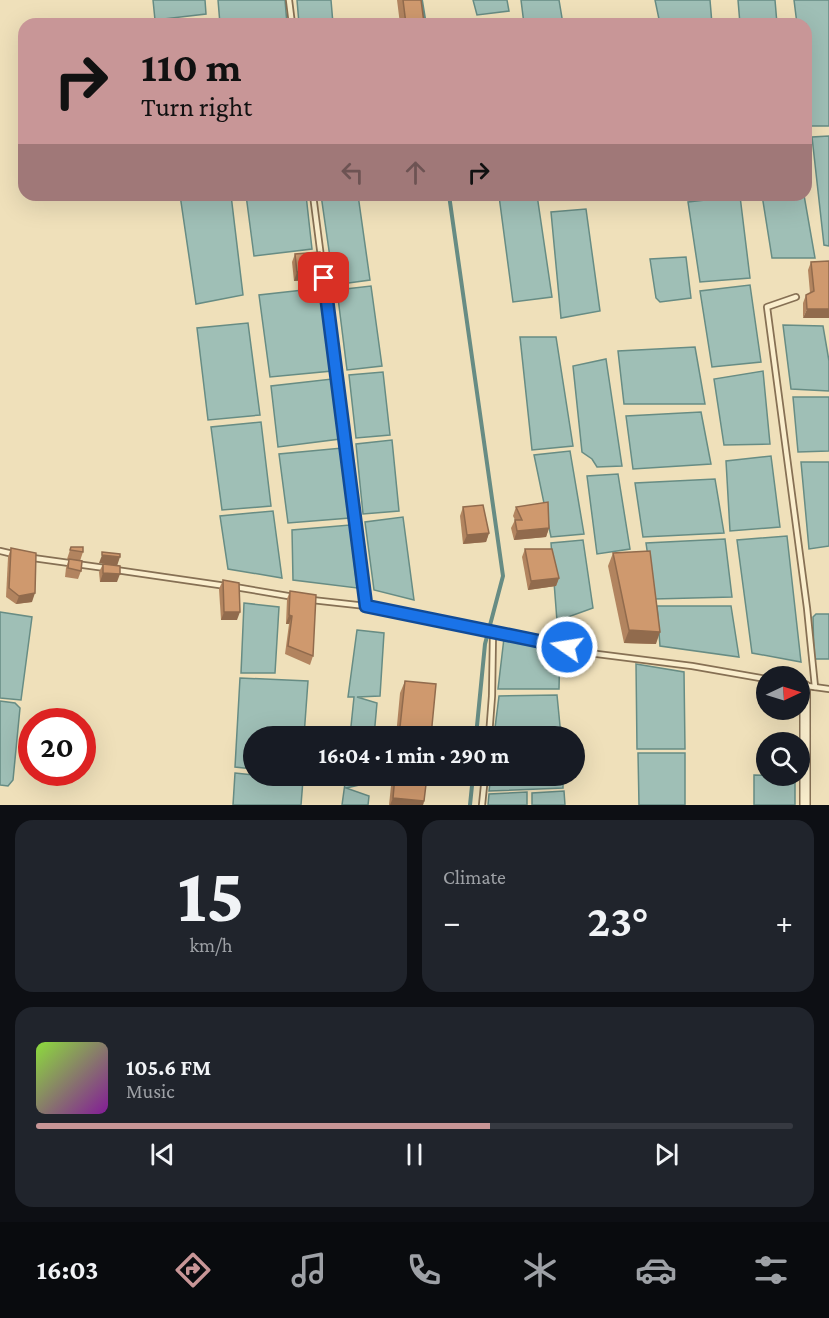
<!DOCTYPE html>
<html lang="en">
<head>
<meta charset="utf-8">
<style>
	body { margin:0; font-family:"Crimson Pro",serif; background:#20242c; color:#f1f3f6; height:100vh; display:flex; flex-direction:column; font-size:22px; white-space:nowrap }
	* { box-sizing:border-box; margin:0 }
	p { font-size:20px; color:#9ea1a6 }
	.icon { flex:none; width:33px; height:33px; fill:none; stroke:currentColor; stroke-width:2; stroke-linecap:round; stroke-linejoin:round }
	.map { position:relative; height:805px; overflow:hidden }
	.drawer { display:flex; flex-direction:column; gap:15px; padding:15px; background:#0d0f14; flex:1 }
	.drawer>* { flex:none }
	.hud { position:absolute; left:18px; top:18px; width:794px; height:183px; border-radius:18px; box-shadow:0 6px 24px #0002; background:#c89697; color:#111; overflow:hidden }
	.needle { width:39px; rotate:86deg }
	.controls { position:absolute; left:756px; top:666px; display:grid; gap:12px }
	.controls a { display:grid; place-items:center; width:54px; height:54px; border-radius:50%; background:#171b24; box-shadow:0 6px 24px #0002; font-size:30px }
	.speed { position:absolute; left:18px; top:708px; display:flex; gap:12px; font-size:30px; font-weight:700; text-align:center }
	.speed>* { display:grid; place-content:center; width:78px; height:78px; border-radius:50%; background:#171b24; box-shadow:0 6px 24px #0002; line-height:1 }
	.speed .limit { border:9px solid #d22; background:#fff; color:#111 }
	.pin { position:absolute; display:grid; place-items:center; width:51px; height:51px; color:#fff; margin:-26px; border-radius:12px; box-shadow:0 3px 9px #0006 }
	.me { position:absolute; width:66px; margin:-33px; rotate:283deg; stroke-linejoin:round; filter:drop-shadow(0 0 4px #0008) }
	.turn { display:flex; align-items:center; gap:21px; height:126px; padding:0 24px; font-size:27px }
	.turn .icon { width:78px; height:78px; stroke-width:2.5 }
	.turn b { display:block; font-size:42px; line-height:51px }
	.lanes { display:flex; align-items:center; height:57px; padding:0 24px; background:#0003; justify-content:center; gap:30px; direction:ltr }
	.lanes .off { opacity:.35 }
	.big { font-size:45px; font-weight:700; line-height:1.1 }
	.drawer .tile { flex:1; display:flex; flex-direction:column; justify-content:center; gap:9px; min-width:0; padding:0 21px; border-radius:18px; background:#20242c }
	.drawer .dial { align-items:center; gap:0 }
	.dial b { font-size:78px; line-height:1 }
	.song { display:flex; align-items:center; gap:18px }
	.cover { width:72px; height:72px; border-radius:9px; background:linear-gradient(135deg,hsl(90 70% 55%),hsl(290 70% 35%)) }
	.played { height:6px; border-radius:3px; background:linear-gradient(90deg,#c89697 60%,#363941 60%) }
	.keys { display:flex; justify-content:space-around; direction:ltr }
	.heat { display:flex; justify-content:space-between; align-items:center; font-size:33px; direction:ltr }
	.drawer .tiles { flex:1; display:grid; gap:15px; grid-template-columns:1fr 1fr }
	.tile:last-child { grid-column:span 2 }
	.trip { position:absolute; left:243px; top:726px; width:342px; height:60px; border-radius:30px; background:#171b24; box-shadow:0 6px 24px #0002; font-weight:700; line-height:60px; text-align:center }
	.tabs { display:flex; height:96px; justify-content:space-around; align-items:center; background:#090b0e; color:#9ea1a6 }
	.tabs .icon { width:42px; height:42px }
	.tabs .selected { color:#c89697 }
	.tabs b { font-size:27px; color:#f1f3f6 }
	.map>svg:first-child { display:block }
</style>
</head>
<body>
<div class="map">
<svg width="829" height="805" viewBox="0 0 829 805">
	<rect width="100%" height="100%" fill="#efe0ba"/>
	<g fill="#9fbfb6" stroke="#678c84" stroke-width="1.5">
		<path d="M153,0h52l1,14 -51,6z"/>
		<path d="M218,0h67l2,24h-67z"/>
		<path d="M297,0h34l2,24h-34z"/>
		<path d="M473,0h34l2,11 -32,4z"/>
		<path d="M521,0h38l4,24h-39z"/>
		<path d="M655,0h55l2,24h-52z"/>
		<path d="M738,0h37l2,24h-37z"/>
		<path d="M794,0h35v126h-20l-3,-32v-70h-9z"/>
		<path d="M829,136v110l-5,-1 -12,-108z"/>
		<path d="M180,195h51l12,100 -47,9z"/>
		<path d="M246,195h60l6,54 -58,7z"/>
		<path d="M321,195h37l12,85 -36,5z"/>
		<path d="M507,195h30l15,102 -39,5 -14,-106z"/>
		<path d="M762,195h42l11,63h-43z"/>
		<path d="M740,196l10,82 -50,4 -12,-80z"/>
		<path d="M586,209l14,102 -39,7 -10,-106z"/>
		<path d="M686,257l5,41 -31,4 -4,-4 -6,-39z"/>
		<path d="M750,285l11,77 -49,5 -12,-76z"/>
		<path d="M371,286l11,80 -35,4 -10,-80z"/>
		<path d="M321,288l11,83 -62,6 -11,-82z"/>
		<path d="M248,323l12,92 -52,5 -11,-92z"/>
		<path d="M783,325l40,1 6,35v30l-38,-2z"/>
		<path d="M520,337h36l17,109 -41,4z"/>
		<path d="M695,347l10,57h-81l-6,-53z"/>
		<path d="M606,359l16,107 -25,1 -5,-8 -10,-7 -9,-86z"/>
		<path d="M763,371l7,73 -46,1 -10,-66z"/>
		<path d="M383,372l7,63 -34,3 -7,-63z"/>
		<path d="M332,379l8,60 -62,8 -7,-61z"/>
		<path d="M793,397h36v54l-31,1z"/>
		<path d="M701,412l10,52 -78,5 -7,-53z"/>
		<path d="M261,422l10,84 -49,4 -11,-83z"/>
		<path d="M392,440l7,71 -36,3 -7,-70z"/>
		<path d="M342,448l8,70 -62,5 -9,-69z"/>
		<path d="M570,451l14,83 -33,3 -17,-82z"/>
		<path d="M771,456l9,71 -50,4 -4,-70z"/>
		<path d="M801,462h28v84l-20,3z"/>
		<path d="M618,474l12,75 -33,5 -10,-78z"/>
		<path d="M715,479l9,54 -81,4 -8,-54z"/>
		<path d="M273,511l9,67 -54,-9 -8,-53z"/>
		<path d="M403,517l11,83 -40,-10 -9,-68z"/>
		<path d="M350,525l7,63 -64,-8 -1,-50z"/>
		<path d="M787,536l14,126 -49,-9 -15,-113z"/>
		<path d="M725,539l7,58 -78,2 -8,-56z"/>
		<path d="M583,540l10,68 -36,13 -6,-78z"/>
		<path d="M244,603l35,4 -4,66h-34z"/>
		<path d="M657,606h74l8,51 -79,-11z"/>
		<path d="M0,612l32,5 -11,83 -21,-2z"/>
		<path d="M816,614h13v45h-15l-1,-42z"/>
		<path d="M357,630l27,3 -4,63 -23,1 20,6 -3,33h-24l4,-39h-6z"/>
		<path d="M504,638l56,7 -1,44h-61z"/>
		<path d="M636,664l48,8 1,77h-48z"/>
		<path d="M240,678l68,3 -4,55h-50l-1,33 -18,-2z"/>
		<path d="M557,695l4,41h-67l5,-40z"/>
		<path d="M0,701l15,2 5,5 -7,72 -5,6 -8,-1z"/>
		<path d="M638,753h47v52h-46z"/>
		<path d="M235,773l68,7 -2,25h-68z"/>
		<path d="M754,775l41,1v29h-41z"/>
		<path d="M346,776h24l-1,7 -23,5 23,8 -1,9h-26z"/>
		<path d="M491,776h72v12l-74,3z"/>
		<path d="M564,791l1,14h-33v-12z"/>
		<path d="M527,792v13h-39l1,-11z"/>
	</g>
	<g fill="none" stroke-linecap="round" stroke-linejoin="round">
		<g stroke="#678c84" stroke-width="4">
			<path d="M421,0l4,24"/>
			<path d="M449,195l54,381 -18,68 -9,92"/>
			<path d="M470,805l3,-29"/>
		</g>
		<g stroke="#867054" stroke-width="8">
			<g id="lane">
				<path d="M289,0l3,24"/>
				<path d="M313,195l53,411"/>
				<path d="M796,297l-29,10 40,301 8,79"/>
				<path d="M0,551l13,3"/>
				<path d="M33,558l72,10"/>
				<path d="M116,570l110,16"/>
				<path d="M235,587l59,10"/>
				<path d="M312,600l54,6 127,27 52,9 44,11 103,13 74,13"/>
				<path d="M800,685l29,4"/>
				<path d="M489,736l3,-40 1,-63"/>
				<path d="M482,805l3,-29"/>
			</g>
		</g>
		<g stroke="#867054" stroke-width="12">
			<path id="street" d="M805,805v-119"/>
		</g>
		<use href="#lane" stroke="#faeecd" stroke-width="4.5"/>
		<use href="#street" stroke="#faeecd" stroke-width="9"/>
	</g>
	<g fill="#b2845f">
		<path d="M397,0h24l2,24h-23z"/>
		<path d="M295,254l27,16 -3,9 -25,2 -2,-19z"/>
		<path d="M829,261l-26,57v-15l3,-8 4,-2 -2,-23 3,-8z"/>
		<path d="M463,507l26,26 -3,9 -23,2 -3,-28z"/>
		<path d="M516,507l33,21 -3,9 -32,3 -3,-12 4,-8 -2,-4z"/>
		<path d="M71,547l12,5 -3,9 -13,-2z"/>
		<path d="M11,548l21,54 -16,2 -10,-7 2,-40z"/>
		<path d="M525,549l34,29 -3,8 -28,4 -6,-33z"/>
		<path d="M613,553l43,91 -32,-1 -16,-77z"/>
		<path d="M69,559l12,12 -3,8 -13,-2 1,-9z"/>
		<path d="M103,564l14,18h-17l-1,-10z"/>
		<path d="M223,580l14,40h-16l-2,-31z"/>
		<path d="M290,591l23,65 -3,9 -25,-11 4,-30h-3l1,-25z"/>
		<path d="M405,681l26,55h-35l4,-43z"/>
		<path d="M392,776h35l-3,25 -1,4h-34z"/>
	</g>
	<g fill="#916b4d">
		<path d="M322,270l-3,9 -25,2 3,-9z"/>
		<path d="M807,309h22v9h-26z"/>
		<path d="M549,528l-3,9 -32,3 3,-9z"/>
		<path d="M489,533l-3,9 -23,2 4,-9z"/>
		<path d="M102,555l18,2 -3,9 -18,-3z"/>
		<path d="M103,573l17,1 -3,8h-17z"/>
		<path d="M559,578l-3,8 -28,4 3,-9z"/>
		<path d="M35,593l-3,9 -16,2 3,-8z"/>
		<path d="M224,612h16l-3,8h-16z"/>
		<path d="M289,615l3,1 -3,8h-3z"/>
		<path d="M629,630l31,2 -4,12 -32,-1z"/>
		<path d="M393,798l31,3 -1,4h-33z"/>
	</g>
	<g fill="#cf996e" stroke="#916b4d" stroke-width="1.5">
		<path d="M403,0h18l3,23 -18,1z"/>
		<path d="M320,252l2,18 -25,2 -2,-18z"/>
		<path d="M829,261v48h-22l-1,-14 8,-4 -3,-29z"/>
		<path d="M548,502l1,26 -32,3 -2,-11h7l-6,-13z"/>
		<path d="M483,505l6,28 -22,2 -4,-28z"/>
		<path d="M71,547h12v5l-13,-2z"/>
		<path d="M11,548l25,5 -1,40 -16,3 -10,-8z"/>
		<path d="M525,549h27l7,29 -28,3z"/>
		<path d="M650,551l10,81 -31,-2 -16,-77z"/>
		<path d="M102,552l18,2v3l-18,-2z"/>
		<path d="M69,559l13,2 -1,10 -13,-3z"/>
		<path d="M103,564l17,2v8l-17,-1z"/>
		<path d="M223,580l16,3 1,29h-16z"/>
		<path d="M290,591l26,4 -3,61 -25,-10 4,-30 -3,-1z"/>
		<path d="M405,681l31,3 -5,52h-32z"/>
		<path d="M395,776h32l-3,25 -31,-3z"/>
	</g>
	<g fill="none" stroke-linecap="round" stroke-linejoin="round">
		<g stroke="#114b97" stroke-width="15">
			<path id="route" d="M324,278l42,328 201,41"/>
		</g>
		<use href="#route" stroke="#1a73e8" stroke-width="10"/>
	</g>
</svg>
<div class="controls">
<a><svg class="needle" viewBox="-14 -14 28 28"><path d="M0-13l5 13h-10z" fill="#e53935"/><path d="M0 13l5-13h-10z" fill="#9ea1a6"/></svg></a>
<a><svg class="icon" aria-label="search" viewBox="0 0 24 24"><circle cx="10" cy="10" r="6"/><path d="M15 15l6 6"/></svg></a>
</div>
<div class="speed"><div class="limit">20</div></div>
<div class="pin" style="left:324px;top:278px;background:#d93025"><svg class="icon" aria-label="arrive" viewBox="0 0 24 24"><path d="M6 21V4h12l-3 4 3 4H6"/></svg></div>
<svg class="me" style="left:567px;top:647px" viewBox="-20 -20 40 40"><circle r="17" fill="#1a73e8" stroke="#fff" stroke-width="3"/><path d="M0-11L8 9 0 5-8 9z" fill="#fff"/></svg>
<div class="trip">16:04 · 1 min · 290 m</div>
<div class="hud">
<div class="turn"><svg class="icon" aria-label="right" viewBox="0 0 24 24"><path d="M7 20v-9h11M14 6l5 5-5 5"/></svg><div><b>110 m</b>Turn right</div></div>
<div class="lanes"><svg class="icon off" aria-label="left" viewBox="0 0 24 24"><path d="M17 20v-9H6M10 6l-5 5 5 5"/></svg><svg class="icon off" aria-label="ahead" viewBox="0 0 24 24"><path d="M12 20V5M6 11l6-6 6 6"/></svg><svg class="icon" aria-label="right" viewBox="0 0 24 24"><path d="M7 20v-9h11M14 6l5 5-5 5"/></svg></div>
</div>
</div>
<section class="drawer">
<div class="tiles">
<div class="tile dial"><b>15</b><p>km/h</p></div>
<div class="tile"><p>Climate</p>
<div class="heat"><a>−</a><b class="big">23°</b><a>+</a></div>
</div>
<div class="tile">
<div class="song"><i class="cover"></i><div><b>105.6 FM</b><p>Music</p></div></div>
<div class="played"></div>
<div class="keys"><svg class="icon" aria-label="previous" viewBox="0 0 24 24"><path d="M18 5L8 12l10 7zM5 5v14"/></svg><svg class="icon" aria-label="pause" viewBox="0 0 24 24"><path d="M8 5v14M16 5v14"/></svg><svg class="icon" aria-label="next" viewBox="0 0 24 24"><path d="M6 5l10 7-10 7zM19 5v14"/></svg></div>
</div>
</div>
</section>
<nav class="tabs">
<b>16:03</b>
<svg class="icon selected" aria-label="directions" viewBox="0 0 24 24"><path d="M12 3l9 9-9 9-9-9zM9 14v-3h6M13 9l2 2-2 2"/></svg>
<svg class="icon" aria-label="music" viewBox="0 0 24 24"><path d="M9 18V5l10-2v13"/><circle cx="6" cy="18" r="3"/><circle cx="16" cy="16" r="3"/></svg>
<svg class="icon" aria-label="phone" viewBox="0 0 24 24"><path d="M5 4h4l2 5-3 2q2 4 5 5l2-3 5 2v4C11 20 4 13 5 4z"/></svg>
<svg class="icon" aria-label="climate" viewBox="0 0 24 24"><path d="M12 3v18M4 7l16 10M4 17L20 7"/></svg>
<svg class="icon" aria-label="car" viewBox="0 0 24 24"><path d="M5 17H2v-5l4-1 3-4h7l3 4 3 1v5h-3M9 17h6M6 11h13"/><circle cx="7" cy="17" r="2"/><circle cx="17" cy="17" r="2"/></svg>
<svg class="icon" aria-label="filters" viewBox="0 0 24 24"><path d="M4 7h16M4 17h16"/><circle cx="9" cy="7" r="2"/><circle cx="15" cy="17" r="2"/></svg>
</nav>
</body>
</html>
